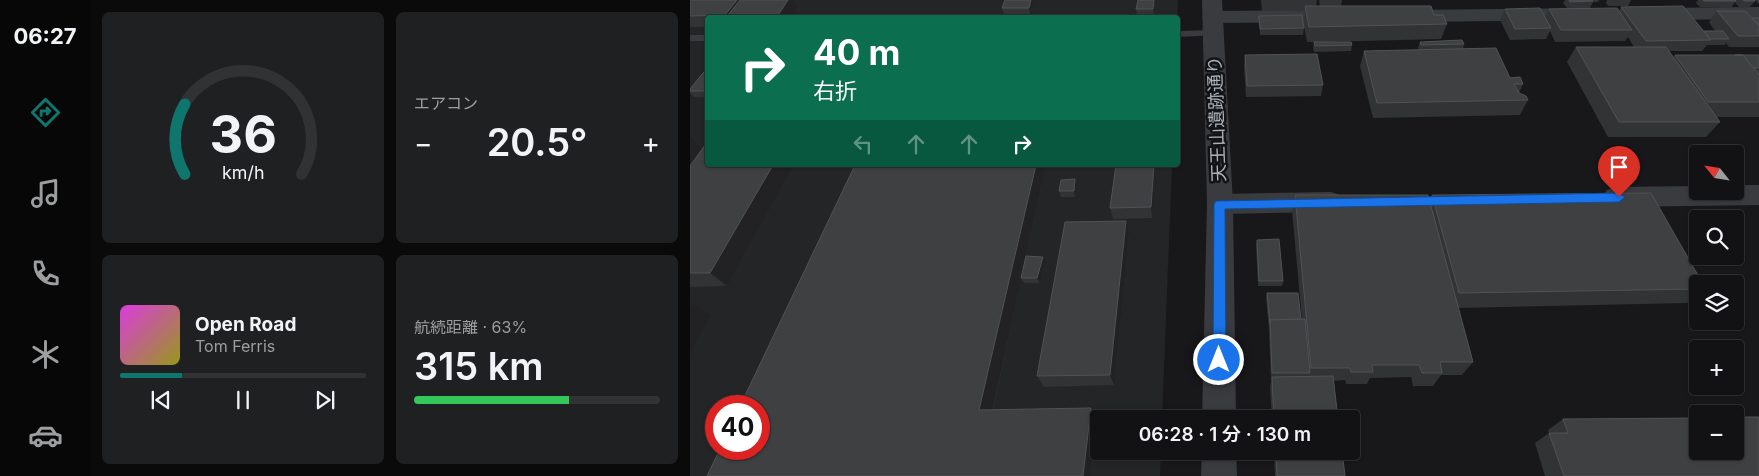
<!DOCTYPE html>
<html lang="ja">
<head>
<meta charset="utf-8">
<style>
	body { margin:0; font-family:Inter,"Noto Sans JP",sans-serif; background:#1f2022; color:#f1f3f6; height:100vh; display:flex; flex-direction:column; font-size:19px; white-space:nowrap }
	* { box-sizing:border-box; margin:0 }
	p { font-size:16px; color:#9c9ea0 }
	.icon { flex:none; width:28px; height:28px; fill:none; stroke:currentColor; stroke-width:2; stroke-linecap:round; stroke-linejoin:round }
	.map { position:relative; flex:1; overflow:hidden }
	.panel { display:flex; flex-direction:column; gap:12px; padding:12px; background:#0a0a0b; width:600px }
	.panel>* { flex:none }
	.top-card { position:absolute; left:15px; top:15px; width:475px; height:152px; border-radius:5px; box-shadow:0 1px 4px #0004,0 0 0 1px #313234; background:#0b6e4f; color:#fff; overflow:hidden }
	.needle { width:32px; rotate:300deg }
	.fabs { position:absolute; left:999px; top:145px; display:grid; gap:10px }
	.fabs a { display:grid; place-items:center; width:55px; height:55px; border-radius:5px; background:#121214; box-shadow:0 1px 4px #0004,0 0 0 1px #313234; font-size:25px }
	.speed { position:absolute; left:15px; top:395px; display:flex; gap:10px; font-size:25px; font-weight:700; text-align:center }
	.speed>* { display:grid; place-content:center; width:65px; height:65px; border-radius:50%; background:#121214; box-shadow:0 1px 4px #0004,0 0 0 1px #313234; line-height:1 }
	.speed .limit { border:8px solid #d22; background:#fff; color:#111 }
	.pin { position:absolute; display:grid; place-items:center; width:42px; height:42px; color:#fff; margin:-51px -21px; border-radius:50% 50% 50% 0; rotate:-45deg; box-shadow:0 0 5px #0007 }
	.pin .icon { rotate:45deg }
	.me { position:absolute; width:55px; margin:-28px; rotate:0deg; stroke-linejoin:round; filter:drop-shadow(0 0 4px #0008) }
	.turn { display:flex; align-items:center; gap:18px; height:105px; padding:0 25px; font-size:22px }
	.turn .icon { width:65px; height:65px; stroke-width:2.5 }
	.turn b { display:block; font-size:35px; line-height:42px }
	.lanes { display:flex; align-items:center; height:48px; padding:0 25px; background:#0003; justify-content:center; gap:25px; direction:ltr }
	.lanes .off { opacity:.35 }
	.big { font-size:38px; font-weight:600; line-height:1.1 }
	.panel .widget { flex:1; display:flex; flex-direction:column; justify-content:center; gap:8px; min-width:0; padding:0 18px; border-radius:8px; background:#1f2022 }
	.panel .dial { align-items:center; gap:0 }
	.dial svg { height:130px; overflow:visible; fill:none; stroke:#313234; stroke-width:7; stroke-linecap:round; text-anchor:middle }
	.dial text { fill:#f1f3f6; stroke:none }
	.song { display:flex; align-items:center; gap:15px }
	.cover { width:60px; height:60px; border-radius:8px; background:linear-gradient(135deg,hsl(300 70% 55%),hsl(60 70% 35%)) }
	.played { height:5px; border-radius:2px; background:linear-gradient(90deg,#0f766e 25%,#313234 25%) }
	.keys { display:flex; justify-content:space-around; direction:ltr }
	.heat { display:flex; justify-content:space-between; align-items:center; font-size:28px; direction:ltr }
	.charge { height:8px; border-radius:4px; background:linear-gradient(90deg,#34c759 63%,#313234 0) }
	.panel .tiles { flex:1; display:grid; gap:12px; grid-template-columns:repeat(2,1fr) }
	.trip { position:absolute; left:400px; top:410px; width:270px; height:50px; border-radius:5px; background:#121214; box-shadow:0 1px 4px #0004,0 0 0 1px #313234; font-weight:600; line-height:50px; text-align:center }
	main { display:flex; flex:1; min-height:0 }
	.menu { display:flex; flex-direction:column; width:90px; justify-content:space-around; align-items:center; background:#070708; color:#9c9ea0 }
	.menu .icon { width:35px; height:35px }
	.menu .selected { color:#0f766e }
	.menu b { font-size:22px; color:#f1f3f6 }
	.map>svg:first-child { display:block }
</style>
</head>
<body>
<main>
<nav class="menu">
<b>06:27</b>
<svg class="icon selected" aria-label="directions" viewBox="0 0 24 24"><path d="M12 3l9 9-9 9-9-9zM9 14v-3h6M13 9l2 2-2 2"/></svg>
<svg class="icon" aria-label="music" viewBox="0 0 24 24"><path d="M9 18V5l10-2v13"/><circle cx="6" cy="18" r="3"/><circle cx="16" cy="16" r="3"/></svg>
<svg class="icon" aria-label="phone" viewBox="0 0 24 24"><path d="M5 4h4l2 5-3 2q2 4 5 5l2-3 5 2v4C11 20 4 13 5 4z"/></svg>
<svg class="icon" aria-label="climate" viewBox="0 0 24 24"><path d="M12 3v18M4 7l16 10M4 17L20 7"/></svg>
<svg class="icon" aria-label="car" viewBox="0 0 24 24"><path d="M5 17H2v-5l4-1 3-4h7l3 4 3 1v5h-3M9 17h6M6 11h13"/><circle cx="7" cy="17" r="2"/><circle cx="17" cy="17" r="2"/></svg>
</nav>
<section class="panel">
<div class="tiles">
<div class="widget dial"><svg viewBox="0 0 100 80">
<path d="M14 69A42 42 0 1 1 86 69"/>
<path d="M14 69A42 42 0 0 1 14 26" stroke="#0f766e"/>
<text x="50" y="56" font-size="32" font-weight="700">36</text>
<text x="50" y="72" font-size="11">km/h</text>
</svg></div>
<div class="widget"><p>エアコン</p>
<div class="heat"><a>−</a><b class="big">20.5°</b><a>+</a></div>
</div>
<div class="widget">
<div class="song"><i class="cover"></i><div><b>Open Road</b><p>Tom Ferris</p></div></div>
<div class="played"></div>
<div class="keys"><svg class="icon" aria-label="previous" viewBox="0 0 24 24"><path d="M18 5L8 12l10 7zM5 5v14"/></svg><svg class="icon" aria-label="pause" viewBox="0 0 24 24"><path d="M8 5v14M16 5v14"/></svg><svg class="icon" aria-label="next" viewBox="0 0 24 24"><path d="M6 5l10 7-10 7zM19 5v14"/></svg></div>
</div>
<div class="widget"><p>航続距離 · 63%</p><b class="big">315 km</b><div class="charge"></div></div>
</div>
</section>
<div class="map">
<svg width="1069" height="476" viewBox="0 0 1069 476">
	<rect width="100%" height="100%" fill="#18181a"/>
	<path fill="#242526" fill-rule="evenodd" d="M0,0h488l-1,18h-469v147h464l-10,254h-63v32h62l-1,25h-470zM26,406h43v43h-43z"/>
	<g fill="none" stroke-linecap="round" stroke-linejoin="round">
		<g fill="#393b3e" fill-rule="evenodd">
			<path d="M524,30l4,1 2,2 -2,2 -40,2v-6z"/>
			<rect x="0" y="35" width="18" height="6"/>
		</g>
		<g fill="#393b3e" fill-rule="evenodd">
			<path d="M1069,7v12l-108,1 -7,-2 -3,-4 3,-4 7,-2z"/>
			<path d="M893,8l7,2 3,4 -3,4 -7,2 -177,2 -7,-2 -3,-4 3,-4 7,-2z"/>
			<path d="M651,10l7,2 3,4 -3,4 -7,2 -129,1 -7,-2 -3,-4 3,-4 7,-2z"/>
			<path d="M1045,185h24v20l-143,2 -9,-3 -4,-7 4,-7 9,-3 82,-1v5h37z"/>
			<path d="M641,192l9,3 4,7 -4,7 -9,3 -111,2 -9,-3 -4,-7 4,-7 9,-3z"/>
		</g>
		<g fill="#393b3e" fill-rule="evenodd">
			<path d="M512,0h20l11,204 3,215h-34l5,-215z"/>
			<path d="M512,451h34l1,25h-36z"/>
		</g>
	</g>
	<g fill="#313334">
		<path d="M0,0h103l5,7 -7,11h-83v9h-18z"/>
		<path d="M448,0h17l-1,15h-17l-1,-6z"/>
		<path d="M571,0h56l-1,6h4l-1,-6h23l-1,6 93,9 13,9 -6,15 -121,3 32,3 -1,6 -37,1 -1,-4 1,-6h-7l-4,-21 2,-10h-43z"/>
		<path d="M875,0h34l-1,2h-5l-3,6h-23l-4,-5z"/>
		<path d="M917,0h24l-3,6h-20l-2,-3z"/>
		<path d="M1008,0h56l1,1 -5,6h-11l-4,-5 -4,6 -31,-1 -4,-4z"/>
		<path d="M1065,0h4v4z"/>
		<path d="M343,4l-3,10h-26l-2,-6z"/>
		<path d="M931,7l83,24h11l-6,-9 8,-11 35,7h7v29h-30l-3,-4 -1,2h-18l-5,6h-33l4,6 2,-2h84v62h-43l4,5 -14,15h-98l-41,-75 9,-15h58l-6,-10 -3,4 -70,1 -5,-11 -4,8 -36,1 -10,-20 5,-11 40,8 4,-8 70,2z"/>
		<path d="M569,16l45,12 -1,7h-43z"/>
		<path d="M730,42l44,2 -1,5 47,29 13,6 -4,9 9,7 -8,15 -147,3 -13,-52 4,-15 55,-1 -1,-2z"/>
		<rect x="488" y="45" width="2" height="12"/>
		<path d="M555,55l78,30 -2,11 -75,1 -2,-31z"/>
		<path d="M18,67v30h-14l-4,-4v-4z"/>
		<path d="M0,135l13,13 5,17h86l-67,121 -37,1z"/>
		<path d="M165,165h191l-20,93 19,4 -5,21h-16l-3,-4 -28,131 104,9 -6,57h-384z"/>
		<path d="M359,165h24l-1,3h-22z"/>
		<path d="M466,165l-4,53 -39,1 -3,-11z"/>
		<path d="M385,179l2,6 -2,12h-14l-2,-6z"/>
		<path d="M605,195l134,6 3,-6 266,89v11l-11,8 -229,5 15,54 -11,13h-21l-8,11h-20l-2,-9 -41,1 -3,6h-21l-1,-4 -11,1 4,38h-66l-2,-31 1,-7 -2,-52 -3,-31 1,-5 34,26h1l-10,-108z"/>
		<path d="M439,234l-15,151 -70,2 -7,-11z"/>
		<path d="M567,240l26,41 -1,5h-24l-2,-41z"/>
		<path d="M873,419l196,57h-214l-10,-33 14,-10 -1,-3z"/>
		<path d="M584,451h68l3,25h-70z"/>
	</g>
	<g fill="#222224">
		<path d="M47,0h11l-20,15 1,3h-2l-2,-3z"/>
		<path d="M98,0h5l5,7 -7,11h-11l-2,-3z"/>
		<path d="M341,0h1l1,4 -3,10 -1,-6z"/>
		<path d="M464,0h1v2l-1,13 -1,-6z"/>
		<path d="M0,135l13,13 -13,19z"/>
		<path d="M83,165h21l-67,121 -17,-13z"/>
		<path d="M346,165h10l-56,256 -11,-11z"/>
		<path d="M464,165h2l-4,53 -1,-11z"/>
		<path d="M385,179l2,6 -2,12 -1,-6z"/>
		<path d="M436,221l3,13 -15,151 -4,-10z"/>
		<path d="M353,257l2,5 -5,21 -3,-5z"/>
		<path d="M3,303l18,12 -21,38v-45z"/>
		<path d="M401,408l6,11 -6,57h-8z"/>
	</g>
	<g fill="#3e4042" stroke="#505255">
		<path d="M0,0h47l-12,15 -35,1z"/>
		<path d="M50,0h48l-10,15h-50z"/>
		<path d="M315,0h26l-2,8h-27z"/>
		<path d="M448,0h16l-1,9h-17z"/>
		<path d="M879,0h23l1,1 -23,1z"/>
		<path d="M1013,0h31l2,1h-32z"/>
		<path d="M1053,0h11l1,1h-11z"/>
		<path d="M615,6h126l3,9h9l4,9 -138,3z"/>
		<path d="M993,6l28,34 -65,1 -25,-34z"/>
		<path d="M850,8l11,20 -36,1 -10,-20z"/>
		<path d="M927,8l15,22h-71l-12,-21z"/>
		<path d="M1027,11h28l14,15v10h-21z"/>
		<path d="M612,15l2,13 -44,1 -1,-13z"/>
		<path d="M1062,18h7v7z"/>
		<path d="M1014,31h19l6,8h-19z"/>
		<path d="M772,40l2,4 -43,1 -1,-3z"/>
		<path d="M624,42h37l1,3 -37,1z"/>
		<path d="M488,45h2l-1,6 -1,-1z"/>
		<path d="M886,47h90l54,75h-101z"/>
		<path d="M806,48l14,30 10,-1 3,7h-9l5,9 7,3 2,4 -151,3 -13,-52z"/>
		<path d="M627,54l6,31 -76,1 -2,-31z"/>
		<path d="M985,55h68l16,19v28h-51z"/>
		<path d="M1045,55h24v13h-6l-10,-13z"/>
		<path d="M18,67v24h-18v-2z"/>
		<path d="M18,141v24h65l-63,108h-20v-107z"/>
		<path d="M165,165h181l-57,245 112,-2 -8,68h-376l13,-27h39v-43h-19z"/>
		<path d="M426,165h38l-3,42 -41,1z"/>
		<path d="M385,179l-1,12h-15l2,-11z"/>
		<path d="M961,193l52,91h-5v5l-239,4 -27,-98z"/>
		<path d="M605,195h133l45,167h-33l2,11h-20l-3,-8h-47l1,7h-22l-1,-4h-39z"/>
		<path d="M436,221l-16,154 -73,1 28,-154z"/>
		<path d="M589,239l4,42h-24l-2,-41z"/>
		<path d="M336,256l17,1 -6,21h-16z"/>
		<path d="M577,293h31l3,26 -31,1v4z"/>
		<path d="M615,319l5,54h-38l-2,-53z"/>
		<path d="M643,376l5,43h-64l-2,-42z"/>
		<path d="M1045,417h24v59h-195l-15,-43h19l-5,-14 135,-1v33h37z"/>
		<path d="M586,451h66l3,25h-68z"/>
	</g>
	<path fill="#1a73e8" stroke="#114b97" d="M929,193l6,4 -6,5 -394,7 1,151 -2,5 -5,1 -4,-1 -2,-5 1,-156 2,-3z"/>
	<g text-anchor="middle" stroke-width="5" stroke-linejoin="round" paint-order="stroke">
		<g font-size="18" fill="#acb2b8" stroke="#131315">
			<text transform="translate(527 119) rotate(-92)" y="6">天王山遺跡通り</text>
		</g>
	</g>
</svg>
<div class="fabs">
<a><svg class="needle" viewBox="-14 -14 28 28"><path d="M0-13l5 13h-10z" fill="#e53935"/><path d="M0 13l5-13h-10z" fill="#9c9ea0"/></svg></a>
<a><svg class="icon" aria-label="search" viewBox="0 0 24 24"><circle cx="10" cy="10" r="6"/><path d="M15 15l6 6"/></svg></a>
<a><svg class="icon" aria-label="layers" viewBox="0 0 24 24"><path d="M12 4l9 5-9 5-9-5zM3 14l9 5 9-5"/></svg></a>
<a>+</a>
<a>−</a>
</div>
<div class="speed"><div class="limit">40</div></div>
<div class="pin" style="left:929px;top:197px;background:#d93025"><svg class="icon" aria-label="arrive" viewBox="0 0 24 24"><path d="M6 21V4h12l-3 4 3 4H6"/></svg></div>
<svg class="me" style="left:529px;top:360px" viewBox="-20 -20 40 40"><circle r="17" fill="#1a73e8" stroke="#fff" stroke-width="3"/><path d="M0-11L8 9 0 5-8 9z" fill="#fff"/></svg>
<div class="trip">06:28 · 1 分 · 130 m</div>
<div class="top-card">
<div class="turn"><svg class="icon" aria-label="right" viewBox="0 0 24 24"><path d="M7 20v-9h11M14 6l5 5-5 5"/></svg><div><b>40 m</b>右折</div></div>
<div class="lanes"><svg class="icon off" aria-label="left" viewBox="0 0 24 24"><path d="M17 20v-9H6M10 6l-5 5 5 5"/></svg><svg class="icon off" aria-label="ahead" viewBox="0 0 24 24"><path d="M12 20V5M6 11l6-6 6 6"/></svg><svg class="icon off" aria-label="ahead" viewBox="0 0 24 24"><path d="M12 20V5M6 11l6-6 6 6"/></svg><svg class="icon" aria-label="right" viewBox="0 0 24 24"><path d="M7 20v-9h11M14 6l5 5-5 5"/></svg></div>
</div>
</div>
</main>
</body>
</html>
